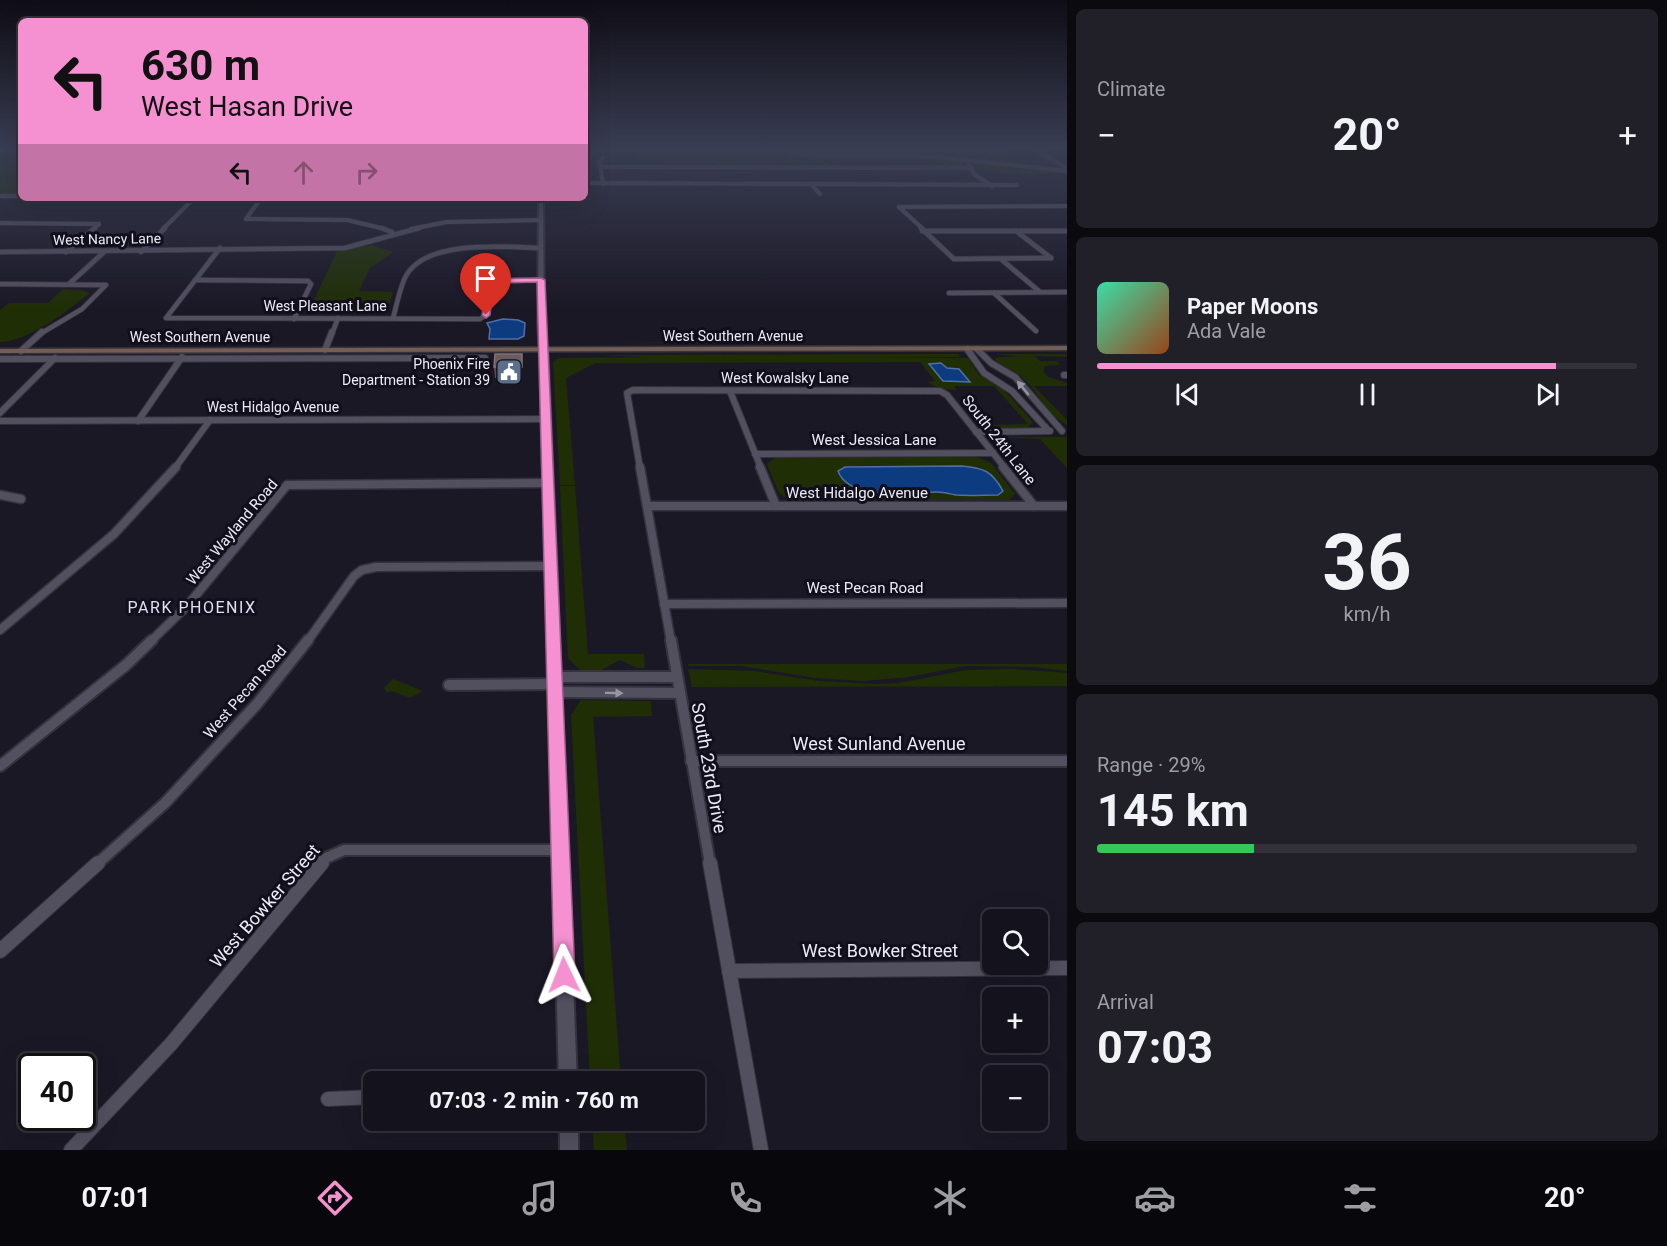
<!DOCTYPE html>
<html lang="en">
<head>
<meta charset="utf-8">
<style>
	body { margin:0; font-family:Roboto,sans-serif; background:#212029; color:#f1f3f6; height:100vh; display:flex; flex-direction:column; font-size:22px; white-space:nowrap }
	* { box-sizing:border-box; margin:0 }
	p { font-size:20px; color:#9d9ea3 }
	.icon { flex:none; width:33px; height:33px; fill:none; stroke:currentColor; stroke-width:2; stroke-linecap:round; stroke-linejoin:round }
	.map { position:relative; flex:1; overflow:hidden }
	.panel { display:flex; flex-direction:column; gap:9px; padding:9px; background:#0b0a0f; width:600px }
	.panel>* { flex:none }
	.guide { position:absolute; left:18px; top:18px; width:570px; height:183px; border-radius:9px; box-shadow:0 6px 24px #0002,0 0 0 2px #33323b; background:#f590d1; color:#111; overflow:hidden }
	.buttons { position:absolute; left:982px; top:909px; display:grid; gap:12px }
	.buttons a { display:grid; place-items:center; width:66px; height:66px; border-radius:9px; background:#14121c; box-shadow:0 6px 24px #0002,0 0 0 2px #33323b; font-size:30px }
	.speed { position:absolute; left:18px; top:1053px; display:flex; gap:12px; font-size:30px; font-weight:700; text-align:center }
	.speed>* { display:grid; place-content:center; width:78px; height:78px; border-radius:50%; background:#14121c; box-shadow:0 6px 24px #0002,0 0 0 2px #33323b; line-height:1 }
	.speed .limit { border:3px solid #111; border-radius:9px; background:#fff; color:#111 }
	.pin { position:absolute; display:grid; place-items:center; width:51px; height:51px; color:#fff; margin:-62px -26px; border-radius:50% 50% 50% 0; rotate:-45deg; box-shadow:0 0 6px #0007 }
	.pin .icon { rotate:45deg }
	.me { position:absolute; width:66px; margin:-33px; rotate:358deg; stroke-linejoin:round; filter:drop-shadow(0 0 4px #0008) }
	.turn { display:flex; align-items:center; gap:21px; height:126px; padding:0 24px; font-size:27px }
	.turn .icon { width:78px; height:78px; stroke-width:2.5 }
	.turn b { display:block; font-size:42px; line-height:51px }
	.lanes { display:flex; align-items:center; height:57px; padding:0 24px; background:#0003; justify-content:center; gap:30px; direction:ltr }
	.lanes .off { opacity:.35 }
	.big { font-size:45px; font-weight:700; line-height:1.1 }
	.panel .widget { flex:1; display:flex; flex-direction:column; justify-content:center; gap:9px; min-width:0; padding:0 21px; border-radius:9px; background:#212029 }
	.panel .dial { align-items:center; gap:0 }
	.dial b { font-size:78px; line-height:1 }
	.song { display:flex; align-items:center; gap:18px }
	.cover { width:72px; height:72px; border-radius:9px; background:linear-gradient(135deg,hsl(160 70% 55%),hsl(20 70% 35%)) }
	.played { height:6px; border-radius:3px; background:linear-gradient(90deg,#f590d1 85%,#33323b 85%) }
	.keys { display:flex; justify-content:space-around; direction:ltr }
	.heat { display:flex; justify-content:space-between; align-items:center; font-size:33px; direction:ltr }
	.charge { height:9px; border-radius:4px; background:linear-gradient(90deg,#34c759 29%,#33323b 0) }
	.trip { position:absolute; left:363px; top:1071px; width:342px; height:60px; border-radius:9px; background:#14121c; box-shadow:0 6px 24px #0002,0 0 0 2px #33323b; font-weight:700; line-height:60px; text-align:center }
	.tabs { display:flex; height:96px; justify-content:space-around; align-items:center; background:#08070b; color:#9d9ea3 }
	.tabs .icon { width:42px; height:42px }
	.tabs .on { color:#f590d1 }
	.tabs b { font-size:27px; color:#f1f3f6 }
	main { display:flex; flex:1; min-height:0 }
	.map>svg:first-child { display:block }
</style>
</head>
<body>
<main>
<div class="map">
<svg width="1067" height="1150" viewBox="0 0 1067 1150">
	<rect width="100%" height="100%" fill="#1b1826"/>
	<g fill="#202e06">
		<path d="M15,147h6v48h-21v-40z"/>
		<path d="M585,147h204l2,3 -2,4 14,11h-20l-5,-5h-50l2,5 -13,1 -4,-6h-75l-3,-6h-50z"/>
		<path d="M858,148h144l29,18 -130,-14h-39z"/>
		<path d="M816,155h82l66,7 -1,4 -28,1 -7,-6 -105,-1 4,6h-11l-8,-8z"/>
		<path d="M976,163l91,9v1l-31,1 2,2 -61,-6z"/>
		<path d="M371,245l22,7 -23,16 -11,23 34,1 -7,22 -78,-1 29,-62z"/>
		<path d="M63,289l17,1 10,3c-21,17 -63,49 -90,49v-32l9,-7h39z"/>
		<path d="M769,341l29,3 -180,-1z"/>
		<path d="M958,354l3,3h-127l134,1 11,17 23,13 31,34 -6,6c-19,0 -38,3 -54,-9l18,6 37,-1 -34,-38h-40l3,4c-8,0 -24,-2 -29,-8l7,-1 -15,-19 -325,1 -29,15 9,107h-15l-7,-123 5,-4 90,-1 -50,-2z"/>
		<path d="M996,354h71v3l-32,-1 5,5h17l3,4 -15,1 -2,5 5,6 19,6v3h-33l33,34v5c-19,-10 -28,-31 -42,-45 -9,-10 -22,-12 -31,-22l25,-2z"/>
		<path d="M995,437h72v31l-27,-29z"/>
		<path d="M977,457l14,6 24,31 -6,6h-220l-10,-7 -12,-29 8,-6z"/>
		<path d="M560,486h15l13,168h56l1,14h-8l-17,-8 -19,10h-21l-12,-12z"/>
		<path d="M688,664h379v7l-34,-4 -69,-1 -55,11 -46,4 -47,-3 -75,-12h-53z"/>
		<path d="M688,669l66,2 65,10 58,3 22,-1 67,-13 47,-1 54,4v13l-375,1z"/>
		<path d="M393,679l30,12 -13,7 -19,-7 -4,2 -3,-5z"/>
		<path d="M581,700l70,1 1,15 -59,1 28,364h-31l-19,-366z"/>
		<path d="M592,1121h32l3,29h-33z"/>
	</g>
	<g fill="#0d3b80" stroke="#5070a3" stroke-width="1.5">
		<path d="M503,319l15,1 7,3 -1,13 -6,3h-29l1,-10 -3,-6z"/>
		<path d="M941,363l6,5 12,1 11,13 -27,-1 -14,-17z"/>
		<path d="M962,466c22,2 30,5 41,25l-5,4c-14,0 -28,1 -42,0 -6,-1 -12,-3 -19,-3 -25,0 -88,10 -99,-21l7,-4z"/>
	</g>
	<g fill="none" stroke-linecap="round" stroke-linejoin="round">
		<g stroke="#34323c" stroke-width="5">
			<g id="minor-far5">
				<path d="M1031,147l36,21"/>
				<path d="M794,152l11,2h-14z"/>
				<path d="M805,154h102l160,17"/>
				<path d="M969,165l5,9 18,12"/>
				<path d="M601,167l368,1"/>
				<path d="M585,183l432,2"/>
				<path d="M603,184l-4,-23 5,-4"/>
				<path d="M811,184l9,10"/>
				<path d="M0,196h21"/>
				<path d="M261,198l-15,21 101,1 38,9"/>
				<path d="M899,207l24,22"/>
				<path d="M899,207l168,-1"/>
				<path d="M0,223l99,1"/>
				<path d="M93,229l6,-5"/>
				<path d="M163,229l31,-31"/>
				<path d="M411,229l36,-7 94,-2"/>
			</g>
		</g>
		<g stroke="#34323c" stroke-width="6">
			<g id="minor-far4">
				<path d="M381,228l11,4"/>
				<path d="M921,228l33,31 97,-1"/>
				<path d="M922,231h145"/>
				<path d="M1016,231l35,27"/>
				<path d="M220,248l-54,70 314,1 6,-4 5,-34 50,-1"/>
				<path d="M0,252l345,-4 74,-20"/>
				<path d="M66,252l29,-24"/>
				<path d="M141,252l24,-24"/>
				<path d="M1002,260l38,32"/>
				<path d="M195,280l113,1 3,3 -17,35"/>
				<path d="M0,284l106,1 -24,24 -42,25"/>
				<path d="M69,284l35,-32"/>
				<path d="M949,293l118,-1"/>
				<path d="M994,293l42,38"/>
				<path d="M393,318c4,-13 7,-33 14,-44 23,-35 98,-27 133,-26"/>
				<path d="M332,334l6,-16"/>
			</g>
		</g>
		<g stroke="#34323c" stroke-width="8">
			<g id="minor-far3">
				<path d="M967,349l17,24 28,18 37,40"/>
				<path d="M977,349l14,14 24,14 47,54"/>
				<path d="M325,350l7,-18"/>
				<path d="M21,351l21,-19"/>
				<path d="M0,359l485,-1"/>
				<path d="M1064,375h3"/>
				<path d="M730,391l31,77"/>
				<path d="M0,413l55,-55"/>
				<path d="M0,421l546,-2"/>
				<path d="M138,421l44,-64"/>
				<path d="M976,432l74,-1"/>
				<path d="M755,454l238,-1"/>
				<path d="M175,468l35,-48"/>
				<path d="M640,468l-13,-75 6,-3 307,1 7,4 58,73"/>
			</g>
		</g>
		<g stroke="#34323c" stroke-width="11">
			<g id="minor-far2">
				<path d="M640,467l31,175"/>
				<path d="M760,467l16,39"/>
				<path d="M1003,467l31,39"/>
				<path d="M0,495l21,4"/>
				<path d="M647,506h420"/>
				<path d="M664,604l403,-1"/>
				<path d="M0,630l114,-96 62,-67"/>
				<path d="M150,642l37,-36 100,-121 261,-2"/>
				<path d="M307,642l47,-66 8,-6 14,-3 175,-1"/>
			</g>
		</g>
		<g stroke="#34323c" stroke-width="14">
			<g id="minor-far1">
				<path d="M671,640l39,224"/>
				<path d="M555,677h121"/>
				<path d="M449,685l106,-1"/>
				<path d="M555,692l124,1"/>
				<path d="M691,761h376"/>
				<path d="M0,766l126,-101 26,-25"/>
				<path d="M97,864l68,-61 92,-99 51,-64"/>
				<path d="M321,864l5,-6 18,-8h216"/>
			</g>
		</g>
		<g stroke="#34323c" stroke-width="16">
			<g id="minor">
				<path d="M710,863l51,287"/>
				<path d="M0,951l98,-88"/>
				<path d="M729,971l338,-3"/>
				<path d="M328,1099l46,-2"/>
				<path d="M71,1150l100,-106 151,-181"/>
			</g>
		</g>
		<g stroke="#34323c" stroke-width="4">
			<g id="tertiary">
				<path d="M539,198h4l1,124 4,37 29,723h-18l-19,-723 -2,-37z"/>
				<rect x="560" y="1120" width="18" height="30"/>
			</g>
		</g>
		<g stroke="#34323c" stroke-width="3">
			<path id="secondary" d="M1067,346v4l-1067,3v-4z"/>
		</g>
		<g stroke="#34323c" stroke-width="2">
			<path id="primary" d="M3,147h7l-10,6v-4z"/>
		</g>
		<use href="#minor-far5" stroke="#524f5f" stroke-width="4"/>
		<use href="#minor-far4" stroke="#524f5f" stroke-width="4.5"/>
		<use href="#minor-far3" stroke="#524f5f" stroke-width="6"/>
		<use href="#minor-far2" stroke="#524f5f" stroke-width="8"/>
		<use href="#minor-far1" stroke="#524f5f" stroke-width="10"/>
		<use href="#minor" stroke="#524f5f" stroke-width="14"/>
		<use href="#tertiary" fill="#524f5f" fill-rule="evenodd"/>
		<use href="#secondary" fill="#735d54" fill-rule="evenodd"/>
		<use href="#primary" fill="#956b4a" fill-rule="evenodd"/>
	</g>
	<path fill="#5d4b4a" d="M522,354v24h-27l-1,-11z"/>
	<path fill="#6c5c5c" stroke="#807374" stroke-width="1.5" d="M495,354h27v13h-28z"/>
	<defs><path id="oneway-solid" d="M-6-.8H1V-3.2L6.5 0L1 3.2V.8H-6Z" transform="scale(1.5)"/></defs>
	<g fill="#9795a2">
		<use href="#oneway-solid" transform="translate(1023 388) rotate(-129)"/>
		<use href="#oneway-solid" transform="translate(614 693) rotate(1)"/>
	</g>
	<linearGradient id="sky" x2="0" y2="1"><stop stop-color="#0f0d15"/><stop offset="0.48" stop-color="#393d52"/><stop offset="1" stop-color="#393d52" stop-opacity="0"/></linearGradient>
	<rect width="1067" height="308" fill="url(#sky)"/>
	<path fill="#f590d1" stroke="#9f5e88" stroke-width="1.5" d="M541,278l4,2 30,695 -3,8 -8,3 -7,-3 -3,-8 -17,-693 -43,1 -4,32 -4,3 -4,-3 6,-36z"/>
	<defs>
		<g id="civic-square" transform="scale(1.35)"><rect x="-9" y="-9" width="18" height="18" rx="4" fill="#5c6f8a" stroke="#120f1c"/><path d="M-.6-6.5H3V-4.5H.6V-3L4-1V1h2V6H-6V1h2V-1L-.6-3ZM-1.2 2.5V6h2.4V2.5Z" fill="#fff"/></g>
	</defs>
	<g fill-rule="evenodd">
		<use href="#civic-square" x="509" y="372"/>
	</g>
	<g text-anchor="middle" stroke-width="6" stroke-linejoin="round" paint-order="stroke">
		<g font-size="14" fill="#ecebf5" stroke="#120f1c">
			<text transform="translate(107 239) rotate(-1)" y="5">West Nancy Lane</text>
			<text x="325" y="311">West Pleasant Lane</text>
			<text x="733" y="341">West Southern Avenue</text>
			<text x="200" y="342">West Southern Avenue</text>
			<text x="785" y="383">West Kowalsky Lane</text>
			<text x="273" y="412">West Hidalgo Avenue</text>
		</g>
		<g font-size="14" fill="#ecebf5" stroke="#120f1c" text-anchor="end">
			<text x="490" y="369">Phoenix Fire<tspan x="490" dy="16">Department - Station 39</tspan></text>
		</g>
		<g font-size="15" fill="#ecebf5" stroke="#120f1c">
			<text x="874" y="445">West Jessica Lane</text>
			<text transform="translate(999 440) rotate(52)" y="5">South 24th Lane</text>
			<text x="857" y="498">West Hidalgo Avenue</text>
			<text transform="translate(232 532) rotate(-50)" y="5">West Wayland Road</text>
			<text x="865" y="593">West Pecan Road</text>
			<text transform="translate(245 692) rotate(-49)" y="5">West Pecan Road</text>
		</g>
		<g font-size="16" letter-spacing="1.5" fill="#e2def1" stroke="#120f1c">
			<text x="192" y="613">PARK PHOENIX</text>
		</g>
		<g font-size="18" fill="#ecebf5" stroke="#120f1c">
			<text x="879" y="750">West Sunland Avenue</text>
			<text transform="translate(709 768) rotate(80)" y="6">South 23rd Drive</text>
			<text transform="translate(265 906) rotate(-49)" y="6">West Bowker Street</text>
			<text x="880" y="957">West Bowker Street</text>
		</g>
	</g>
</svg>
<div class="buttons">
<a><svg class="icon" aria-label="search" viewBox="0 0 24 24"><circle cx="10" cy="10" r="6"/><path d="M15 15l6 6"/></svg></a>
<a>+</a>
<a>−</a>
</div>
<div class="speed"><div class="limit">40</div></div>
<div class="pin" style="left:486px;top:315px;background:#d93025"><svg class="icon" aria-label="arrive" viewBox="0 0 24 24"><path d="M6 21V4h12l-3 4 3 4H6"/></svg></div>
<svg class="me" style="left:564px;top:975px" viewBox="-20 -20 40 40"><path d="M0-17L14 15 0 8-14 15z" fill="#f590d1" stroke="#fff" stroke-width="4"/></svg>
<div class="trip">07:03 · 2 min · 760 m</div>
<div class="guide">
<div class="turn"><svg class="icon" aria-label="left" viewBox="0 0 24 24"><path d="M17 20v-9H6M10 6l-5 5 5 5"/></svg><div><b>630 m</b>West Hasan Drive</div></div>
<div class="lanes"><svg class="icon" aria-label="left" viewBox="0 0 24 24"><path d="M17 20v-9H6M10 6l-5 5 5 5"/></svg><svg class="icon off" aria-label="ahead" viewBox="0 0 24 24"><path d="M12 20V5M6 11l6-6 6 6"/></svg><svg class="icon off" aria-label="right" viewBox="0 0 24 24"><path d="M7 20v-9h11M14 6l5 5-5 5"/></svg></div>
</div>
</div>
<section class="panel">
<div class="widget"><p>Climate</p>
<div class="heat"><a>−</a><b class="big">20°</b><a>+</a></div>
</div>
<div class="widget">
<div class="song"><i class="cover"></i><div><b>Paper Moons</b><p>Ada Vale</p></div></div>
<div class="played"></div>
<div class="keys"><svg class="icon" aria-label="previous" viewBox="0 0 24 24"><path d="M18 5L8 12l10 7zM5 5v14"/></svg><svg class="icon" aria-label="pause" viewBox="0 0 24 24"><path d="M8 5v14M16 5v14"/></svg><svg class="icon" aria-label="next" viewBox="0 0 24 24"><path d="M6 5l10 7-10 7zM19 5v14"/></svg></div>
</div>
<div class="widget dial"><b>36</b><p>km/h</p></div>
<div class="widget"><p>Range · 29%</p><b class="big">145 km</b><div class="charge"></div></div>
<div class="widget"><p>Arrival</p><b class="big">07:03</b></div>
</section>
</main>
<nav class="tabs">
<b>07:01</b>
<svg class="icon on" aria-label="directions" viewBox="0 0 24 24"><path d="M12 3l9 9-9 9-9-9zM9 14v-3h6M13 9l2 2-2 2"/></svg>
<svg class="icon" aria-label="music" viewBox="0 0 24 24"><path d="M9 18V5l10-2v13"/><circle cx="6" cy="18" r="3"/><circle cx="16" cy="16" r="3"/></svg>
<svg class="icon" aria-label="phone" viewBox="0 0 24 24"><path d="M5 4h4l2 5-3 2q2 4 5 5l2-3 5 2v4C11 20 4 13 5 4z"/></svg>
<svg class="icon" aria-label="climate" viewBox="0 0 24 24"><path d="M12 3v18M4 7l16 10M4 17L20 7"/></svg>
<svg class="icon" aria-label="car" viewBox="0 0 24 24"><path d="M5 17H2v-5l4-1 3-4h7l3 4 3 1v5h-3M9 17h6M6 11h13"/><circle cx="7" cy="17" r="2"/><circle cx="17" cy="17" r="2"/></svg>
<svg class="icon" aria-label="filters" viewBox="0 0 24 24"><path d="M4 7h16M4 17h16"/><circle cx="9" cy="7" r="2"/><circle cx="15" cy="17" r="2"/></svg>
<b>20°</b>
</nav>
</body>
</html>
